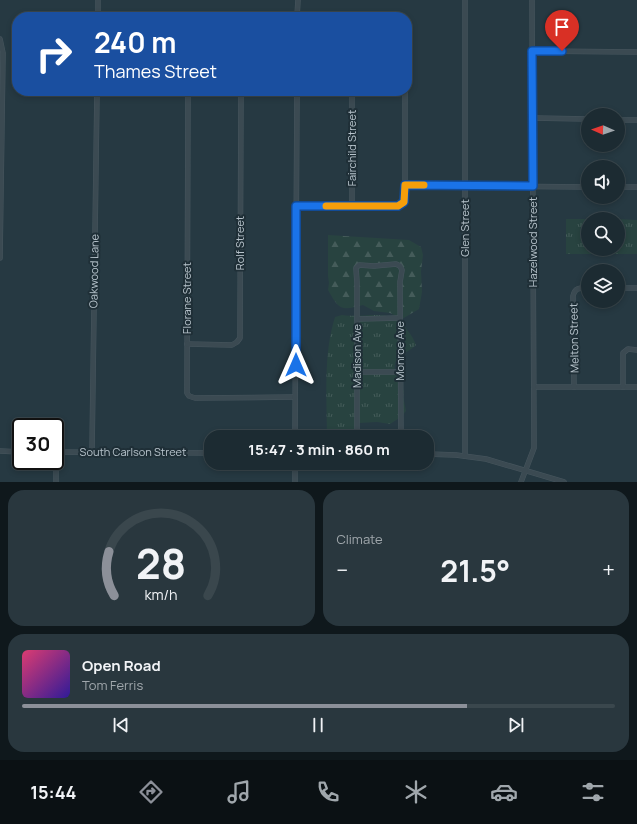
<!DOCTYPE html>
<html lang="en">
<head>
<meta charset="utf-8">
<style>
	body { margin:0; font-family:Manrope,sans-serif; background:#29373e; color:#f1f3f6; height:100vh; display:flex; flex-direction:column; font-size:15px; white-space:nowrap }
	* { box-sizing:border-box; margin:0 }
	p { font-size:13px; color:#a0a7ac }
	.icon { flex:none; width:22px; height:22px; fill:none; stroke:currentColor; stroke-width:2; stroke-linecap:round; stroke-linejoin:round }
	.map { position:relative; height:482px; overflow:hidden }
	.details { display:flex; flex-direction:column; gap:8px; padding:8px; background:#0f181c; flex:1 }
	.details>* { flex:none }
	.hud { position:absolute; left:12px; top:12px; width:400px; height:84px; border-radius:16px; box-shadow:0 2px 6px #0003,0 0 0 1px #3a474d; background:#1a4fa0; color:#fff; overflow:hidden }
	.needle { width:26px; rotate:272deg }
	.fabs { position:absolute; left:581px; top:108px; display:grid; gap:8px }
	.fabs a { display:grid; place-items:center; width:44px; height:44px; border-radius:50%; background:#1c2b32; box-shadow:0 2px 6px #0003,0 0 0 1px #3a474d; font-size:20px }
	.speed { position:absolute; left:12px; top:418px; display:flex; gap:8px; font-size:20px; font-weight:700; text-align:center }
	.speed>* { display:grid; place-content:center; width:52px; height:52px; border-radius:50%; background:#1c2b32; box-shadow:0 2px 6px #0003,0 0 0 1px #3a474d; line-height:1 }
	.speed .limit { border:2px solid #111; border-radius:6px; background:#fff; color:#111 }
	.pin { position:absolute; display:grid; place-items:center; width:34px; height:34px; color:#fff; margin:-41px -17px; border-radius:50% 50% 50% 0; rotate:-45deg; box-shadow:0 0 4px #0007 }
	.pin .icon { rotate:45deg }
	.me { position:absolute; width:44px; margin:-22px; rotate:0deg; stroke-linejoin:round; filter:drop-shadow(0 0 3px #0008) }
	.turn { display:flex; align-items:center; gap:14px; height:84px; padding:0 16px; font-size:18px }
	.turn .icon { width:52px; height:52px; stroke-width:2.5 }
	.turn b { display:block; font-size:28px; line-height:34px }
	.big { font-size:30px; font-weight:700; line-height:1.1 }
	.details .widget { flex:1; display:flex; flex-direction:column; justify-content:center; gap:6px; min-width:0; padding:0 14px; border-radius:16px; background:#29373e }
	.details .dial { align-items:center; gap:0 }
	.dial svg { height:104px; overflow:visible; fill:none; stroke:#3a474d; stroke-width:7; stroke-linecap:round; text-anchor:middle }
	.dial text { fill:#f1f3f6; stroke:none }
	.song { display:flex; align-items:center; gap:12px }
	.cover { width:48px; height:48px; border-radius:6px; background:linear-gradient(135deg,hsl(340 70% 55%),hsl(250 70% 35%)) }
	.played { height:4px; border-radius:2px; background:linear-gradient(90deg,#8c9099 75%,#3a474d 75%) }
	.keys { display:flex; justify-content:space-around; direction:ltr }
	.heat { display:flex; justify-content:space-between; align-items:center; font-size:22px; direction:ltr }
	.details .tiles { flex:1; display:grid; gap:8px; grid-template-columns:1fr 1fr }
	.widget:last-child { grid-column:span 2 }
	.trip { position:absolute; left:204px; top:430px; width:230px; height:40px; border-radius:16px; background:#1c2b32; box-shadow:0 2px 6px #0003,0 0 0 1px #3a474d; font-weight:700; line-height:40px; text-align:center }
	.dock { display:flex; height:64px; justify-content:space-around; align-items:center; background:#0b1114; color:#a0a7ac }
	.dock .icon { width:28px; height:28px }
	.dock .selected { color:#8c9099 }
	.dock b { font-size:18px; color:#f1f3f6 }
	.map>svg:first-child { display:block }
</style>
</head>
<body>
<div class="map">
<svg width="637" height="482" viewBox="0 0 637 482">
	<defs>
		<pattern id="grass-tufts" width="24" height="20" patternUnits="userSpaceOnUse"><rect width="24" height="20" fill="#284340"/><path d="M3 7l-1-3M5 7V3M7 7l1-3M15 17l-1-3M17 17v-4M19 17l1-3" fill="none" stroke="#455c5a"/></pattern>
		<pattern id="forest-firs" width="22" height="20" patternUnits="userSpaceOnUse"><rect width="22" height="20" fill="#284340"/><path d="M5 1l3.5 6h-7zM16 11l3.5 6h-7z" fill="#455c5a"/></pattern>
	</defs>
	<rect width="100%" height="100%" fill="#263942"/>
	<g fill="url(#grass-tufts)">
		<path d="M566,219h22v30h30v-30l19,1v34h-71z"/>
		<path d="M342,315c24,4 50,-9 66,16 4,5 6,9 8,14 -10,10 -26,11 -20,29 2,6 3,12 8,17l-1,5 3,15 -5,6 -11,7 -13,-2 -19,1 -9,14h-22c0,-39 -4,-82 8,-120z"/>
	</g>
	<path fill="url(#forest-firs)" d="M328,235l81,5 12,7 2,8 -2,16 1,21 -3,17 -17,10 -12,-6 -16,-2 -11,-6c-22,6 -24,5 -35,-15l1,-7 -1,-7z"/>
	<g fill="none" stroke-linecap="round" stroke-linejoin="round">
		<g stroke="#47565e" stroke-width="5.5">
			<g id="street">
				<path d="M465,0v456"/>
				<path d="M98,17v-17"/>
				<path d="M297,17l1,-17"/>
				<path d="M0,39l3,14 -3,205"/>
				<path d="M532,51l105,1"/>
				<path d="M188,91l-1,302 2,3 6,2 100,-1"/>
				<path d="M532,118l56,1"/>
				<path d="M618,120h19"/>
				<path d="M405,185l183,2"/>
				<path d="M618,187h19"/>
				<path d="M296,206h99l8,-2 2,-4v-109"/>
				<path d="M352,206v-115"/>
				<path d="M618,288h19"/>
				<path d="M357,319l43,-1"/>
				<path d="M187,344l45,1 5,-3 3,-4 1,-247"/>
				<path d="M357,372h44"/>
				<path d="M534,387h103"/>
				<path d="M574,387l-1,-91c2,-9 7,-8 15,-8"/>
				<path d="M623,387v-34l5,-4 9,1"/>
				<path d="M295,437l2,-346"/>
				<path d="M357,437v-154l-1,-15 3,-3 15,1 22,-2 4,2 2,4 -2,12 1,155"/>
				<path d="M0,451l21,1"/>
				<path d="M55,452l156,1"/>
				<path d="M56,452v30"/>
				<path d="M92,452l5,-361"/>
				<path d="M427,454l29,1 30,4 78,23"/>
				<path d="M295,482v-19"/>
				<path d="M521,482l13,-34v-4l-2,-444"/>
			</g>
		</g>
		<use href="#street" stroke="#3b4a52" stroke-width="4.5"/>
	</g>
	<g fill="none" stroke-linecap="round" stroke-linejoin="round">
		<g stroke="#114b97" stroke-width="10">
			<path id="route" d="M296,365v-159h102l6,-4 1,-17 128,1 -1,-135h30"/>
		</g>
		<use href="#route" stroke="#1a73e8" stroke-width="7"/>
		<path stroke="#f59e0b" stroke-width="7" d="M326,206h72l6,-4 1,-17h19"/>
	</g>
	<g text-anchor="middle" stroke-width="4" stroke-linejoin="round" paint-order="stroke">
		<g font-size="11" fill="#b8c4cc" stroke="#1f2f37">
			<text transform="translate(352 148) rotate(-90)" y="4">Fairchild Street</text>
			<text transform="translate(465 228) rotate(-90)" y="4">Glen Street</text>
			<text transform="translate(533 242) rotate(-90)" y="4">Hazelwood Street</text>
			<text transform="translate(240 243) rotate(-90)" y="4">Rolf Street</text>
			<text transform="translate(94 271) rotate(-89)" y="4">Oakwood Lane</text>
			<text transform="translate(187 298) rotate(-90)" y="4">Florane Street</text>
			<text transform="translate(574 338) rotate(-91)" y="4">Melton Street</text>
			<text transform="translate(400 351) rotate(-90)" y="4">Monroe Ave</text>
			<text transform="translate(357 356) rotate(-90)" y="4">Madison Ave</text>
			<text x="133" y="456">South Carlson Street</text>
		</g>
	</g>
</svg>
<div class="fabs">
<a><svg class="needle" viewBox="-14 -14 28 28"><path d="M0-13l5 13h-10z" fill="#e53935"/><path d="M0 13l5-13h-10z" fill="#a0a7ac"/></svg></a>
<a><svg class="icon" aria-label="sound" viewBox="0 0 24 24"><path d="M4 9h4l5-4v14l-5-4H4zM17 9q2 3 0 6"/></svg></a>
<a><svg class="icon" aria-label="search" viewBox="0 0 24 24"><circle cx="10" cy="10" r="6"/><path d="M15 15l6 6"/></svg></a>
<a><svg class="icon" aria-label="layers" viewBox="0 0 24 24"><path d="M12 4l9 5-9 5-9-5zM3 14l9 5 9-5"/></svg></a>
</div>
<div class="speed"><div class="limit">30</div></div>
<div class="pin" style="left:562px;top:51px;background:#d93025"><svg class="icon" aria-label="arrive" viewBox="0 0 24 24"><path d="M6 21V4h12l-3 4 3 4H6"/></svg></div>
<svg class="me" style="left:296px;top:365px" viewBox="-20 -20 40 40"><path d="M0-17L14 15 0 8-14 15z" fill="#1a73e8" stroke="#fff" stroke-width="4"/></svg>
<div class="trip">15:47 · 3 min · 860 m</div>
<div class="hud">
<div class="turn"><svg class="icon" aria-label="right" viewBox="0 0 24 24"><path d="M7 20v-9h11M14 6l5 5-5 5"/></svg><div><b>240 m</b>Thames Street</div></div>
</div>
</div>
<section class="details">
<div class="tiles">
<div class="widget dial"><svg viewBox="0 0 100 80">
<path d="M14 69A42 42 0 1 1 86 69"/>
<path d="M14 69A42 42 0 0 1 10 35" stroke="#8c9099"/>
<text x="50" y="56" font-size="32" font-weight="700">28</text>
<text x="50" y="72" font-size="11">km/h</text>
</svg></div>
<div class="widget"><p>Climate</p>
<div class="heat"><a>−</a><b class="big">21.5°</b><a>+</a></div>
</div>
<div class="widget">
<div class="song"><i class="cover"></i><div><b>Open Road</b><p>Tom Ferris</p></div></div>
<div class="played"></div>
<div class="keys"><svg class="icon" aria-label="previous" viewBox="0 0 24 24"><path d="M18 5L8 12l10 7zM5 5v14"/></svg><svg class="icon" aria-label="pause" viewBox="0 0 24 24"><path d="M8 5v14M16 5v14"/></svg><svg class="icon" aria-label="next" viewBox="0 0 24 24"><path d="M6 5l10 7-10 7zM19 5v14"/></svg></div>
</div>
</div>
</section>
<nav class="dock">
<b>15:44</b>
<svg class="icon selected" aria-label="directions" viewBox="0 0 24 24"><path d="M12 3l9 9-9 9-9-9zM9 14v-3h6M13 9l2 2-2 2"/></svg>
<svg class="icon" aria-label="music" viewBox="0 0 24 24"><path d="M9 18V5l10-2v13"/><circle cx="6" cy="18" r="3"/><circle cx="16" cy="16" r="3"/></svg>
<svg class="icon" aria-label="phone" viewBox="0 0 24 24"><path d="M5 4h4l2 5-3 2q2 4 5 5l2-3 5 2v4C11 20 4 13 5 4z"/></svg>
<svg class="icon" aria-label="climate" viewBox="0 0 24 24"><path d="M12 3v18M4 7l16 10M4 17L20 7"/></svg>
<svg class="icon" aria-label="car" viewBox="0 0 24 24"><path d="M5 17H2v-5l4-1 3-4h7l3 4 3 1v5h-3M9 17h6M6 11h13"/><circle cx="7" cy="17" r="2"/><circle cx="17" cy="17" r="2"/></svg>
<svg class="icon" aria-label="filters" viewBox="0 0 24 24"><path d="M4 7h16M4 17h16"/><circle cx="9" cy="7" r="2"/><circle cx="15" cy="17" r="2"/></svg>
</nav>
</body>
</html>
